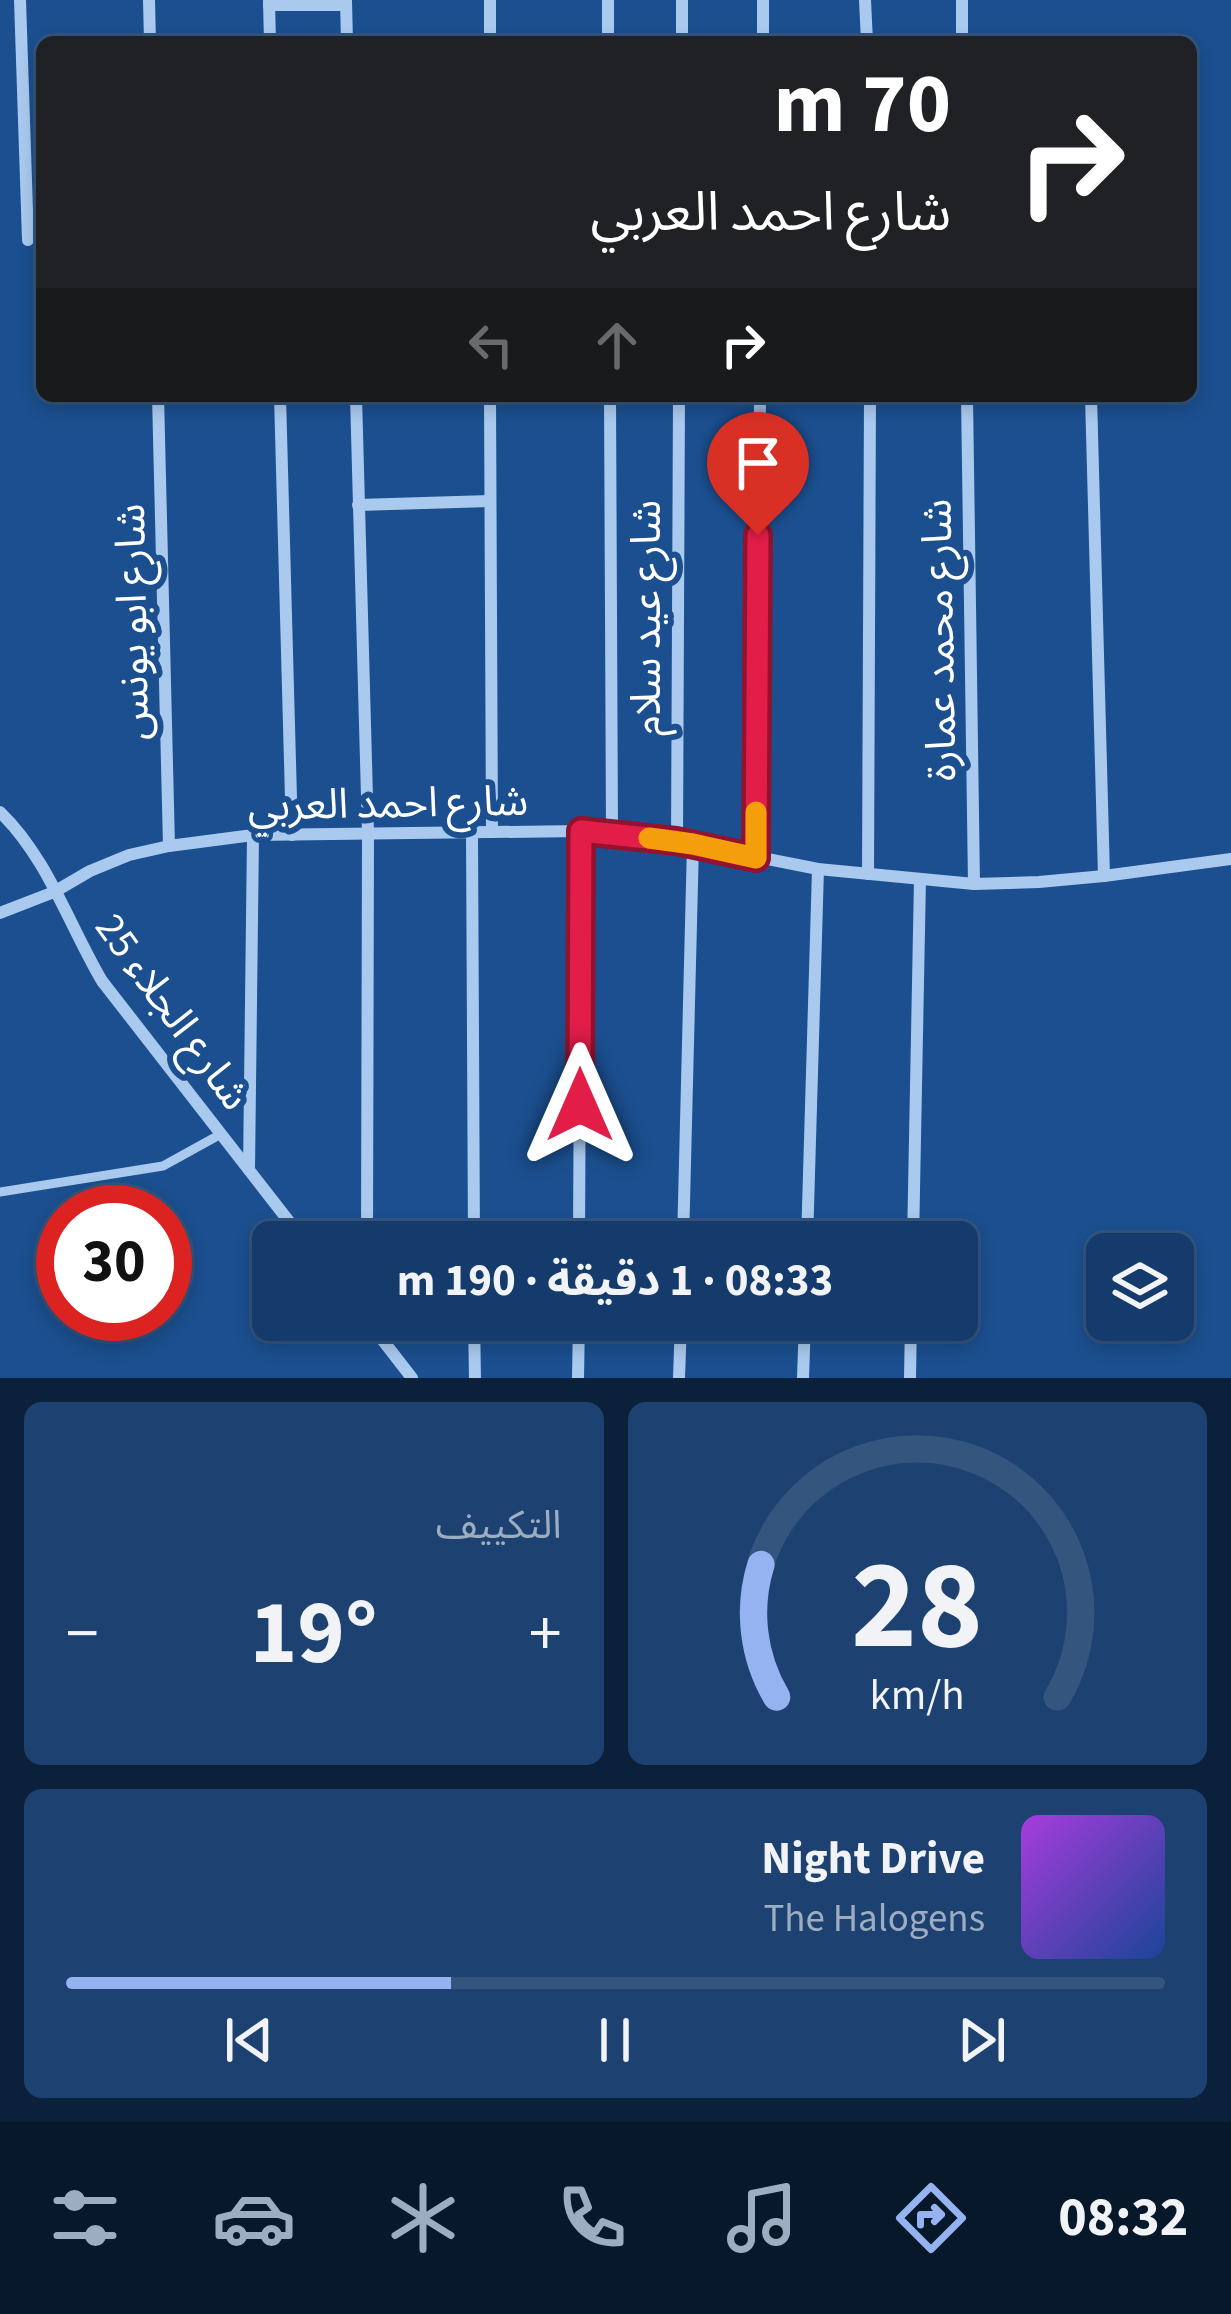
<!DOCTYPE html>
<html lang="ar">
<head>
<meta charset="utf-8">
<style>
	body { margin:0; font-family:"Source Sans 3","Noto Sans Arabic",sans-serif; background:#1d4271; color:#f1f3f6; direction:rtl; height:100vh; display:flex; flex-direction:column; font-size:45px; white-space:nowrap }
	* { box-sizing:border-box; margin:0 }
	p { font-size:39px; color:#9dadc1 }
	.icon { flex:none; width:66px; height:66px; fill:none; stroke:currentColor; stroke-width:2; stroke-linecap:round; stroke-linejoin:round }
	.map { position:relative; height:1378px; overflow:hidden; direction:ltr }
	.details { display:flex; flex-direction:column; gap:24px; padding:24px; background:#0b203b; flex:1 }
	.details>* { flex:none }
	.hud { position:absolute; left:36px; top:36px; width:1161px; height:366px; border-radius:18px; box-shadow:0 6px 18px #0003,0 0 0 3px #33557e; direction:rtl; background:#202124; color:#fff; overflow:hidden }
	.fabs { position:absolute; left:1086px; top:1233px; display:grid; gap:24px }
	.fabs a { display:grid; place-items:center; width:108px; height:108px; border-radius:18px; background:#143b6b; box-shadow:0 6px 18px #0003,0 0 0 3px #33557e; font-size:60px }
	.speed { position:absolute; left:36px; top:1185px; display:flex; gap:24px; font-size:60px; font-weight:700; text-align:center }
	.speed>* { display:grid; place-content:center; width:156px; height:156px; border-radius:50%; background:#143b6b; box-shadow:0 6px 18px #0003,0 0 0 3px #33557e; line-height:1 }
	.speed .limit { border:18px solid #d22; background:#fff; color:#111 }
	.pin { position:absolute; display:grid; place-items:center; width:102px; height:102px; color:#fff; margin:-123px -51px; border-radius:50% 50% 50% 0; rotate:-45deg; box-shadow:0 0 12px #0007 }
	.pin .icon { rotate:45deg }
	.me { position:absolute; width:132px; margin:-66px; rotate:0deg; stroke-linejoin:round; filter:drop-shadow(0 0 9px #0008) }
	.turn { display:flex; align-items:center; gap:42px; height:252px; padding:0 48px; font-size:54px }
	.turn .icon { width:156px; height:156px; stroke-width:2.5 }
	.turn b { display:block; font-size:84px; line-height:102px }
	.lanes { display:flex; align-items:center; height:114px; padding:0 48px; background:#0003; justify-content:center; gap:60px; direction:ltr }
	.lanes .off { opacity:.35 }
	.big { font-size:90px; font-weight:700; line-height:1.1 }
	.details .tile { flex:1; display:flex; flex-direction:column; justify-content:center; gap:18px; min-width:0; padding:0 42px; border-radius:18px; background:#1d4271 }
	.details .dial { align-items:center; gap:0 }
	.dial svg { height:312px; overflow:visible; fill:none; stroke:#33557e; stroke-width:7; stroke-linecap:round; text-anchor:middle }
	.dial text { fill:#f1f3f6; stroke:none }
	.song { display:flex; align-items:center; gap:36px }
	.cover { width:144px; height:144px; border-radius:18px; background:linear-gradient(135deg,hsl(280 70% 55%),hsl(220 70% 35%)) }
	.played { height:12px; border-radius:6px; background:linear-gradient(90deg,#95b2f1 35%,#33557e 35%) }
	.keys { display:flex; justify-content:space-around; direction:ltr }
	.heat { display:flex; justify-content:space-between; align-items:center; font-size:66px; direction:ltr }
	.details .tiles { flex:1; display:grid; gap:24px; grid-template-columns:1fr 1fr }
	.tile:last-child { grid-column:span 2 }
	.trip { position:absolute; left:252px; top:1221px; width:726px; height:120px; border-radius:18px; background:#143b6b; box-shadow:0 6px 18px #0003,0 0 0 3px #33557e; font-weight:700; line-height:120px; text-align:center; direction:rtl }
	.dock { display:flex; height:192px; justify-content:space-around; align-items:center; background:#08182b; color:#9dadc1 }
	.dock .icon { width:84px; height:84px }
	.dock .selected { color:#95b2f1 }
	.dock b { font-size:54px; color:#f1f3f6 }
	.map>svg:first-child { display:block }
</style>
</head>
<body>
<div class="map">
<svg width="1231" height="1378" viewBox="0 0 1231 1378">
	<rect width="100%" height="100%" fill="#1b4f8f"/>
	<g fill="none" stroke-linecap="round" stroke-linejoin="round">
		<path stroke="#a9c9ee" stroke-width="9" d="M0,1192l163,-26 58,-32"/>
		<g stroke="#a9c9ee" stroke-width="12">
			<path d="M20,0l8,240"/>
			<path d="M149,0l1,42"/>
			<path d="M608,0v42"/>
			<path d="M865,0l2,42"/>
			<path d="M962,0v42"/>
			<path d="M269,1l1,41"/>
			<path d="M346,1l1,41"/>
			<path d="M269,5h77"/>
			<path d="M490,42v-42"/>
			<path d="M682,42v-42"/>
			<path d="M763,42v-42"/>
			<path d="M158,396l11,450"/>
			<path d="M280,396l12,439"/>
			<path d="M356,396l12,438 -1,408"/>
			<path d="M490,396l2,436"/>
			<path d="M610,396l2,437"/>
			<path d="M967,396l7,488"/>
			<path d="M1091,396l13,480"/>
			<path d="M358,505l132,-4"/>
			<path d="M0,812c47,45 69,113 102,169l203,261"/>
			<path d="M472,832l2,410"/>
			<path d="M677,841l2,-445"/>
			<path d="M756,858l4,-462"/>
			<path d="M868,874l2,-478"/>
			<path d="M0,913l54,-21 36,-21 39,-16 40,-9 84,-11 328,-4 96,10 141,28 156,15 65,-2 65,-6 127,-17"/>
			<path d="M249,1170l4,-335"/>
			<path d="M579,1242l2,-411"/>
			<path d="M683,1242l10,-398"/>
			<path d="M807,1242l11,-373"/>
			<path d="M913,1242l7,-363"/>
			<path d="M367,1320l45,58"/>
			<path d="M474,1320l1,58"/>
			<path d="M578,1378l1,-58"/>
			<path d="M679,1378l2,-58"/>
			<path d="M803,1378l2,-58"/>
			<path d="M910,1378l1,-58"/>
		</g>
	</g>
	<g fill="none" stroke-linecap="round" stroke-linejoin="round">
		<g stroke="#92132f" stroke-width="30">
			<path id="route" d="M580,1105l1,-274 95,10 80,17 2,-323"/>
		</g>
		<use href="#route" stroke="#e11d48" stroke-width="21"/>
		<path stroke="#f59e0b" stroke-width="21" d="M649,838l44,6 63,14v-46"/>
	</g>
	<g text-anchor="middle" stroke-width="12" stroke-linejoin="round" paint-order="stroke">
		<g font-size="42" fill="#fff" stroke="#1b4f8f">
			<text transform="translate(645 618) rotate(-90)" y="15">شارع عيد سلام</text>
			<text transform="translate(131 622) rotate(-91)" y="15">شارع ابو يونس</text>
			<text transform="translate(938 640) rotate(-91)" y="15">شارع محمد عمارة</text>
			<text transform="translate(388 802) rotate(-1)" y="15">شارع احمد العربي</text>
			<text transform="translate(174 1011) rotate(54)" y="15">شارع الجلاء 25</text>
		</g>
	</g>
</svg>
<div class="fabs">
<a><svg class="icon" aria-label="layers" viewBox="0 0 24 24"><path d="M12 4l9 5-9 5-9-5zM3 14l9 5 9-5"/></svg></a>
</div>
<div class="speed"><div class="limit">30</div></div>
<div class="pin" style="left:758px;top:535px;background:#d93025"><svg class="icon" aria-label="arrive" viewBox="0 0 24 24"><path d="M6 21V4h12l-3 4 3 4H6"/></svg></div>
<svg class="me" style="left:580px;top:1105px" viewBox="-20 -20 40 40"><path d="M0-17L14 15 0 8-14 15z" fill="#e11d48" stroke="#fff" stroke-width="4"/></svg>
<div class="trip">08:33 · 1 دقيقة · 190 m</div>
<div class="hud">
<div class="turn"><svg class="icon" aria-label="right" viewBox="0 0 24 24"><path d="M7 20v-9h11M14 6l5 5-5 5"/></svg><div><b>70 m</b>شارع احمد العربي</div></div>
<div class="lanes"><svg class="icon off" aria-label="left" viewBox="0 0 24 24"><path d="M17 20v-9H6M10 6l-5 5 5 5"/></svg><svg class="icon off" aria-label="ahead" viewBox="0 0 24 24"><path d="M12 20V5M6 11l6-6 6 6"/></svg><svg class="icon" aria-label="right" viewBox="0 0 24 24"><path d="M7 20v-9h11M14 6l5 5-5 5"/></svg></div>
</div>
</div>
<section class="details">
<div class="tiles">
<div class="tile dial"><svg viewBox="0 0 100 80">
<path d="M14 69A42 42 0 1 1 86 69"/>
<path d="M14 69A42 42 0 0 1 10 35" stroke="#95b2f1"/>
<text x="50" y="56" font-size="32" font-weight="700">28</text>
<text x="50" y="72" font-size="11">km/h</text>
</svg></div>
<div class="tile"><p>التكييف</p>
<div class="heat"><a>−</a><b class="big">19°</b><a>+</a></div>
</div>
<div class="tile">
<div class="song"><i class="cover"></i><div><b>Night Drive</b><p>The Halogens</p></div></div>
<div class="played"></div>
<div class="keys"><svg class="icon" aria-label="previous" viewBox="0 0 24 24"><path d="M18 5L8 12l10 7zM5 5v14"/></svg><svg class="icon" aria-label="pause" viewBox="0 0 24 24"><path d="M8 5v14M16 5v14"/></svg><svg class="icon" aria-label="next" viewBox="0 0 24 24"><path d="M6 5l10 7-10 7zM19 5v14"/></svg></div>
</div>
</div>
</section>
<nav class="dock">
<b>08:32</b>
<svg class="icon selected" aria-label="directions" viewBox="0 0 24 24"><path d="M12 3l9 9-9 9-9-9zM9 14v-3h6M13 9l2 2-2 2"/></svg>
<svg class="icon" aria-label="music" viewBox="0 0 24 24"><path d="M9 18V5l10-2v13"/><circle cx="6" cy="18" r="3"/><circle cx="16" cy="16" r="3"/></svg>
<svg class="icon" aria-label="phone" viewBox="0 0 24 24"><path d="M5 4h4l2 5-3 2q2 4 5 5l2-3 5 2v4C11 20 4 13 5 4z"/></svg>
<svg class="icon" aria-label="climate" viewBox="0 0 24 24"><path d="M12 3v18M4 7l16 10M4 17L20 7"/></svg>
<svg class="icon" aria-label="car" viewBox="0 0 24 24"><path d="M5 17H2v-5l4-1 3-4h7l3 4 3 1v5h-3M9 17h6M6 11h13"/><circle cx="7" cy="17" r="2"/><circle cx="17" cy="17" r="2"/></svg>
<svg class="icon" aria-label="filters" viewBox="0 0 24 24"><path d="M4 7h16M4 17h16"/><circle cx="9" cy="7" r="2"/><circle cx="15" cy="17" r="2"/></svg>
</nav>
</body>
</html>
